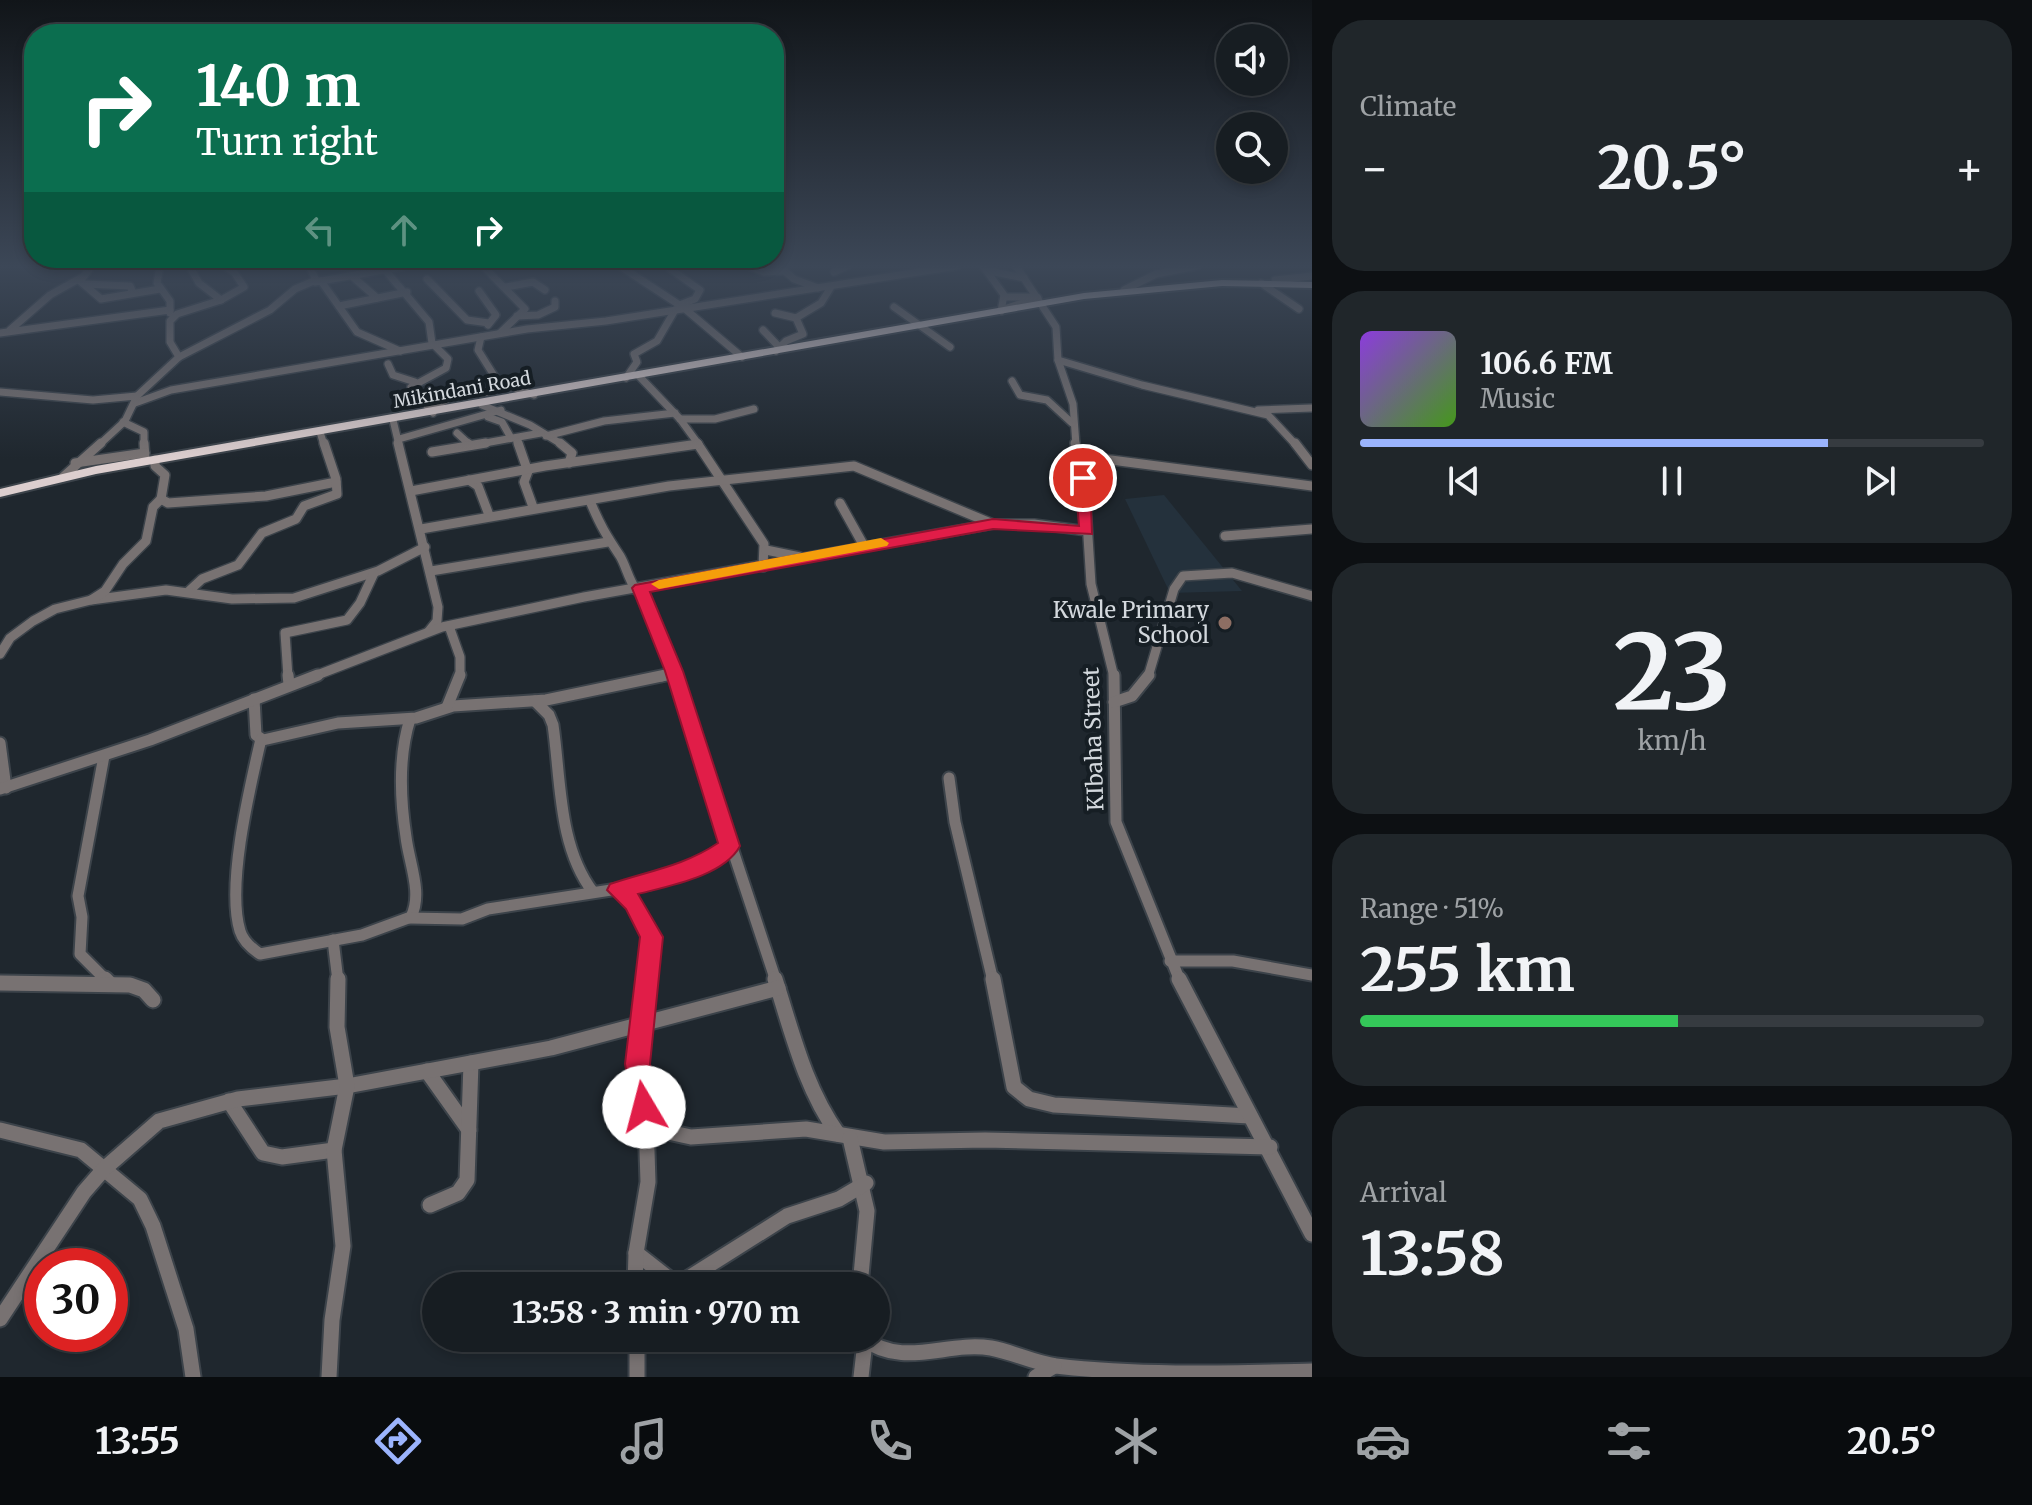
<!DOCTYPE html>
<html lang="en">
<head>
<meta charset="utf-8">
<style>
	body { margin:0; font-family:Merriweather,serif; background:#20262a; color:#f1f3f6; height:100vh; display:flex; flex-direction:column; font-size:30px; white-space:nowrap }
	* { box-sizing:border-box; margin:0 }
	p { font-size:26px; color:#9ea2a5 }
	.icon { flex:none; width:44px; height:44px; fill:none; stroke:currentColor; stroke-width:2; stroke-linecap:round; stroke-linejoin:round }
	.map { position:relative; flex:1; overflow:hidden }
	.drawer { display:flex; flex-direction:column; gap:20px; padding:20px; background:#0d1013; width:720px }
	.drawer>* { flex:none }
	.guide { position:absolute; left:24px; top:24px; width:760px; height:244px; border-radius:32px; box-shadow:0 4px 12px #0003,0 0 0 2px #363b40; background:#0b6e4f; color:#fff; overflow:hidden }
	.controls { position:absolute; left:1216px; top:24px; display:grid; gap:16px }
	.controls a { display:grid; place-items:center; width:72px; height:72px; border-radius:50%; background:#171d22; box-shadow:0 4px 12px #0003,0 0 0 2px #363b40; font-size:40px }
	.speed { position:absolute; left:24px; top:1248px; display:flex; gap:16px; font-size:40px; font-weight:700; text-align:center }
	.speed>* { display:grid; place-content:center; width:104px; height:104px; border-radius:50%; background:#171d22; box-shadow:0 4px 12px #0003,0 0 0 2px #363b40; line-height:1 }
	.speed .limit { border:12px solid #d22; background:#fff; color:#111 }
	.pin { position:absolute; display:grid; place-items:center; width:68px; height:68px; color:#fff; margin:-34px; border:4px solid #fff; border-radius:50%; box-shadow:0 2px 8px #0007 }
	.me { position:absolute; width:88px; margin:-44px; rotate:352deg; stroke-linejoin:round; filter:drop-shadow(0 0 6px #0008) }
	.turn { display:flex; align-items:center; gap:28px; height:168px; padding:0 40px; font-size:36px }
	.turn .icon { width:104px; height:104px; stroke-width:2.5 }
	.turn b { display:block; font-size:56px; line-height:68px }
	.lanes { display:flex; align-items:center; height:76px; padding:0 40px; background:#0003; justify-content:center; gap:40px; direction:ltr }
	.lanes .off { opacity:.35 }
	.big { font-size:60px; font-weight:700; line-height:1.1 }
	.drawer .tile { flex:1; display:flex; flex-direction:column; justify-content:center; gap:12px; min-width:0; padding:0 28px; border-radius:32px; background:#20262a }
	.drawer .dial { align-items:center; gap:0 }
	.dial b { font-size:104px; line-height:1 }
	.song { display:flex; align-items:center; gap:24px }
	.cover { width:96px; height:96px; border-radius:12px; background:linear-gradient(135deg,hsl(270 70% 55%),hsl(100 70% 35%)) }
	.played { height:8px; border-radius:4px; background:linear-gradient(90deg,#9bb4fd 75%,#363b40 75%) }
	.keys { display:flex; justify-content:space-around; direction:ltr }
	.heat { display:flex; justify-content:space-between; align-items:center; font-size:44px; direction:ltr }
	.charge { height:12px; border-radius:6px; background:linear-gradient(90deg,#34c759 51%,#363b40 0) }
	.trip { position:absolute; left:422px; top:1272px; width:468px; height:80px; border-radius:40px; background:#171d22; box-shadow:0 4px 12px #0003,0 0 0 2px #363b40; font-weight:700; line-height:80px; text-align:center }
	.menu { display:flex; height:128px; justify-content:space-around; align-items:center; background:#090c0e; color:#9ea2a5 }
	.menu .icon { width:56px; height:56px }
	.menu .selected { color:#9bb4fd }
	.menu b { font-size:36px; color:#f1f3f6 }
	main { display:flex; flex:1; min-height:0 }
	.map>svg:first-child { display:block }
</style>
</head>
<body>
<main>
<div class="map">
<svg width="1312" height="1377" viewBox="0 0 1312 1377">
	<rect width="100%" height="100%" fill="#1f272e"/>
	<path fill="#24313c" d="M1164,495l78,96 -72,2 -45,-94z"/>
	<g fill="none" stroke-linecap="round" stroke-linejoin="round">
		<g stroke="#3c434a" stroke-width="10">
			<g id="minor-far3">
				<path d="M92,266l-12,15 21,18 59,-10"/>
				<path d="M160,266l-3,17 13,18v12"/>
				<path d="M483,266l42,43 -25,24"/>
				<path d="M620,266l64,42 58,49"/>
				<path d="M666,266l34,24 -5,9 -13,5"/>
				<path d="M702,266h18"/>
				<path d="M748,266l16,6 19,-1"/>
				<path d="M779,266l15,13 24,9"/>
				<path d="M983,266l21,29 -3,16"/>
				<path d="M1016,266l40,61 2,33 15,44 3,41"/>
				<path d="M386,271l43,51 3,21 16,16 -2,9 -35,19 22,26"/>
				<path d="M989,271l35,7"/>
				<path d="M834,272l13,-6"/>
				<path d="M353,277l24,21"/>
				<path d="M427,279l40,41 22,3"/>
				<path d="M1275,280l37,-4"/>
				<path d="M321,281l36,51 43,19"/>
				<path d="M315,282l92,-16"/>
				<path d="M1261,283l38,26"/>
				<path d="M85,284l45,2 3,7"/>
				<path d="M506,287l27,-5 12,8"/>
				<path d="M1124,290l32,-16 41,-8"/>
				<path d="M479,291l17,24 -8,10"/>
				<path d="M1004,297h33"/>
				<path d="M221,300l23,-13 -10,-15 -10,-6"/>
				<path d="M339,306l68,-14"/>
				<path d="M894,307l56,40"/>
				<path d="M1007,308l31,-10"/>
				<path d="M775,313l21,5"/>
				<path d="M517,316l21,-1 17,-8v-6"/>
				<path d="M10,330l40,-35 34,-19"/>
				<path d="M763,330l17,18"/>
				<path d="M0,333l170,-23"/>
				<path d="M481,337l-3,13 20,32 36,13"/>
				<path d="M776,351l10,-10 17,-7 -7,-16 25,-15 10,-16"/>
				<path d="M179,357l-9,-15v-21l7,-7 44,-14 -22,-17 -8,-14"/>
				<path d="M1058,360l84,25 126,30 28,30"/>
				<path d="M388,364l5,11 22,7"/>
				<path d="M639,376l41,43 19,26"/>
				<path d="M626,378l11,-16 -3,-8 23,-13 18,-31"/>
				<path d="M1012,381l8,14 27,5 25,23"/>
				<path d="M0,392l93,8 44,-4"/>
				<path d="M135,403l36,-13 356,-61 79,-8 351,-55"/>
				<path d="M482,405l48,20 33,20"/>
				<path d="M430,409l21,-12 38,-5"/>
				<path d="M1258,410l54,-2"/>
				<path d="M488,417l14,5 9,16"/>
				<path d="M680,419h35l39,-10"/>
				<path d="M393,420l6,25"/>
				<path d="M123,422l21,10v13"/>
				<path d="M320,432l4,13"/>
				<path d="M457,433l13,12"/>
				<path d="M546,436l58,-15 71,-8"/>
				<path d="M516,438l2,7"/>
				<path d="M399,439l102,-29"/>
				<path d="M99,445l26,-24 12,-25 42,-39 91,-47 25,-21 21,-9 -7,-14"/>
				<path d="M474,445l67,-12"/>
				<path d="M693,445l5,-1"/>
			</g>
		</g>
		<g stroke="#3c434a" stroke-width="12">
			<g id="minor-far2">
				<path d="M144,443l1,16"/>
				<path d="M398,443l40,164 -1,14 -8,10"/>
				<path d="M467,443l3,2"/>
				<path d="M518,443l9,26"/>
				<path d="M560,443l12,10 -3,10"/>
				<path d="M697,443l67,101 -1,23"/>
				<path d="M1075,443l11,63 5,78 23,93"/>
				<path d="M1295,443l17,22"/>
				<path d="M432,452l54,-9"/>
				<path d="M1080,456l232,30"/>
				<path d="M155,460v6l10,9 -4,24 7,4 98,-7 70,-14"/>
				<path d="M75,463l70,-10"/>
				<path d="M529,469l-5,13 9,25"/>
				<path d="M63,477l38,-34"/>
				<path d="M469,480l9,6 11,29"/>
				<path d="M411,491l134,-25 153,-22"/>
				<path d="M590,501c10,24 16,34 30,55 6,10 8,22 16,34"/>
				<path d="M840,503l24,43"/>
				<path d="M421,529l248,-43 185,-20 139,58"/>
				<path d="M1225,536l87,-7"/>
				<path d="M766,550l34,7"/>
				<path d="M431,571l177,-29"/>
				<path d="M640,588l35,89"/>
				<path d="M189,591l13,-12 36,-14 24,-32 34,-14 8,-13 33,-12 -1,-15 -12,-36"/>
				<path d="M91,600l75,-10 66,9 62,-1 84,-27 47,-24"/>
				<path d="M449,626l11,31v20"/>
				<path d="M0,654l10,-16 23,-17 22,-12 36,-9 14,-9 18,-27 23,-23 7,-34 8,-8"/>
				<path d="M288,677l-3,-44 62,-13 13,-17 14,-30"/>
				<path d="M312,677l130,-50 142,-30 409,-73h41l53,7"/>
				<path d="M662,677l12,-6"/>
				<path d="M1148,677l26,-88 9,-13 49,-3 80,23"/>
			</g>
		</g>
		<g stroke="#3c434a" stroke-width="15">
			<g id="minor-far1">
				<path d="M288,675l1,9"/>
				<path d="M675,675l101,306"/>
				<path d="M1114,675l2,147 64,159"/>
				<path d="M254,699l2,36 7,5 75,-17 78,-5 37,-12 93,-6 120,-25"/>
				<path d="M535,701l14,14 4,10c8,55 5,121 40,167"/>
				<path d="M1114,702l18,-6 17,-21"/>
				<path d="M447,707l13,-32"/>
				<path d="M261,739c-11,48 -35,146 -21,192 3,10 11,17 20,23l102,-19 49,-18c12,-24 -2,-54 -5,-80 -6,-39 -8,-80 4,-118"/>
				<path d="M0,743l6,45"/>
				<path d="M104,756l-26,140 4,21 -2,37 27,27"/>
				<path d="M949,778l6,44 38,159"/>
				<path d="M0,789l150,-49 168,-65"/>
				<path d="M618,890c36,30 34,48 29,91"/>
				<path d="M410,918l52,1 26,-10 162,-25 56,-22 24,-16"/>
				<path d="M333,940l5,41"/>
				<path d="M1170,961h63l79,14"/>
			</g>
		</g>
		<g stroke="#3c434a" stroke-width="19">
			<g id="minor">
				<path d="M105,979l4,4"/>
				<path d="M775,979c17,53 30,109 63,155"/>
				<path d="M993,979l21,108 15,12 25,6 195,11"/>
				<path d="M1179,979l133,255"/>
				<path d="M0,983l130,2 14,5 9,10"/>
				<path d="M427,1071l42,59"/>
				<path d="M229,1101l34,52 19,4 52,-7"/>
				<path d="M646,1121l22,11 23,5 115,-8 78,13 101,-2 285,7"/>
				<path d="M0,1130l81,20 59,49 13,27 33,103 7,48"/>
				<path d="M850,1138l17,73 -7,75"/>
				<path d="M430,1205l28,-12 9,-13 4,-117"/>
				<path d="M636,1253l41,32"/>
				<path d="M635,1286l1,-33 12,-71 -2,-61 -9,-57 10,-85"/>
				<path d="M676,1286l111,-70 52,-17 27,-16"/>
				<path d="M0,1319l84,-127 20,-23 55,-48 79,-22 109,-13 204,-38 227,-60"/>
				<path d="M637,1338v39"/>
				<path d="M862,1338c43,31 83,3 129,10 22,4 43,15 65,18 84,10 172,7 256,5"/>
				<path d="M329,1377l3,-57 11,-74 -9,-96 13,-64 -10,-59 1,-48"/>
				<path d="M861,1377l4,-35"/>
				<path d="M1036,1377l18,-11"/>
			</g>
		</g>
		<g stroke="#3c434a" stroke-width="4">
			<path id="trunk" d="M1222,280l90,2v6l-90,-2 -138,13 -988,175 -96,23v-8l96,-23 988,-173z"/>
		</g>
		<use href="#minor-far3" stroke="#787272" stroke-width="7"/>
		<use href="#minor-far2" stroke="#787272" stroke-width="9"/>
		<use href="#minor-far1" stroke="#787272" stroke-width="11"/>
		<use href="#minor" stroke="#787272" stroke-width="15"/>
		<use href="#trunk" fill="#dccece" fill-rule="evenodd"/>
	</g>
	<linearGradient id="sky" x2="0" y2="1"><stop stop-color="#111519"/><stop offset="0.58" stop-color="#3c4757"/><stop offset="1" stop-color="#3c4757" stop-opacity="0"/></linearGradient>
	<rect width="1312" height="459" fill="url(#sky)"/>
	<path fill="#e11d48" stroke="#92132f" stroke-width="2" d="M1083,474l7,4 2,56 -99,-5 -343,63 33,79 57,175c-16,30 -71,40 -102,48l25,43 -13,127 7,43 -4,9 -9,4 -10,-4 -9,-52 15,-127 -14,-28 -19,-19 3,-6c38,-13 74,-18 108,-41l-53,-172 -33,-83 3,-3 358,-66 86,7 -4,-48z"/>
	<path fill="#f59e0b" d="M881,538l8,5 -2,3 -228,43 -8,-5 8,-4z"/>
	<circle fill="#8d6e63" stroke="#161e24" stroke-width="3" cx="1225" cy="623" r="8"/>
	<g text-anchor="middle" stroke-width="8" stroke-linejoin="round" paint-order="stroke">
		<g font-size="18" fill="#d3d8dd" stroke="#161e24">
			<text transform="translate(462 390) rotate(-10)" y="6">Mikindani Road</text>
		</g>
		<g font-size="22" fill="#d3d8dd" stroke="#161e24" text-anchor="end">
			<text x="1209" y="618">Kwale Primary<tspan x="1209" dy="25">School</tspan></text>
		</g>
		<g font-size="22" fill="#d3d8dd" stroke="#161e24">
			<text transform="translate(1093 739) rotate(-92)" y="8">KIbaha Street</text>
		</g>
	</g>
</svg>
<div class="controls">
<a><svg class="icon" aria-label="sound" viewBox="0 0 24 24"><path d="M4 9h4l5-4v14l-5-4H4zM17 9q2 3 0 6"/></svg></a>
<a><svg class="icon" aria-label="search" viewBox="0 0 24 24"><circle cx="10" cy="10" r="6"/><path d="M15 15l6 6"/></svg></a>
</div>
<div class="speed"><div class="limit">30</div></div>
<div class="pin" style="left:1083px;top:478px;background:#d93025"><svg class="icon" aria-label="arrive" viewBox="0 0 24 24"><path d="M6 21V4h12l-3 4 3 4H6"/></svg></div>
<svg class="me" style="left:644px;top:1107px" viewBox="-20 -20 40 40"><circle r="19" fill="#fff"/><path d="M0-13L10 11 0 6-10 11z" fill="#e11d48"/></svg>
<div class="trip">13:58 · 3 min · 970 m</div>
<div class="guide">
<div class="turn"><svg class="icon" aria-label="right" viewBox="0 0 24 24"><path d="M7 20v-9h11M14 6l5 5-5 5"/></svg><div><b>140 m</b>Turn right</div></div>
<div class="lanes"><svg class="icon off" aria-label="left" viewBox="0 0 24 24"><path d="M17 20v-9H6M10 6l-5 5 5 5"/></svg><svg class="icon off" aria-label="ahead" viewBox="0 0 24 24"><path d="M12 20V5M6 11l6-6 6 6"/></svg><svg class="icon" aria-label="right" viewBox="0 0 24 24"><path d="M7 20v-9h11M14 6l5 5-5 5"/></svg></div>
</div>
</div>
<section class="drawer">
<div class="tile"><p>Climate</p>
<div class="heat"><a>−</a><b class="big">20.5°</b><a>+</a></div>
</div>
<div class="tile">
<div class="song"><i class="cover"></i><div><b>106.6 FM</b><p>Music</p></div></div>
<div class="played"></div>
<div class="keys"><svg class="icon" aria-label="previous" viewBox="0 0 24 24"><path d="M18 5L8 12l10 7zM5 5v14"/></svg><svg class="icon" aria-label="pause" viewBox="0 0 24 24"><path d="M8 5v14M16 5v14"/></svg><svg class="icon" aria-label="next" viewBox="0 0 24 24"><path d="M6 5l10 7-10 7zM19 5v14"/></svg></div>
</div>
<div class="tile dial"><b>23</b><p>km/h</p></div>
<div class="tile"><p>Range · 51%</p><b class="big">255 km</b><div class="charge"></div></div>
<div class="tile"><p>Arrival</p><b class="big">13:58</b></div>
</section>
</main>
<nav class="menu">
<b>13:55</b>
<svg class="icon selected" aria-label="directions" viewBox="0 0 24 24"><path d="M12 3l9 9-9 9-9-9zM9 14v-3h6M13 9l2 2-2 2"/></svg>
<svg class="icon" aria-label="music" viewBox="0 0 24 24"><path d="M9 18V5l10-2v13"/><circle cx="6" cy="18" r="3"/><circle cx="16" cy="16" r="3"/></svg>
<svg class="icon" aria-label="phone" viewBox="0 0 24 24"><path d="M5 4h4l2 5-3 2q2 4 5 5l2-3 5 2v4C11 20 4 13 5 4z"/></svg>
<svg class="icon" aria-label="climate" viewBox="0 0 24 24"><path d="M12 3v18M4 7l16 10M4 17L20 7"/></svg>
<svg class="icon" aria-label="car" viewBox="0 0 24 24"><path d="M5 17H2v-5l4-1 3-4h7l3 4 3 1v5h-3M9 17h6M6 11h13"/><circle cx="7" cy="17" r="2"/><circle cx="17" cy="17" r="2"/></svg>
<svg class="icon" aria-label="filters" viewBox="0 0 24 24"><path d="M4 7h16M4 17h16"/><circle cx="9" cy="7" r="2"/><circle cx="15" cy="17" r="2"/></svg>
<b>20.5°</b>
</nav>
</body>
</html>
